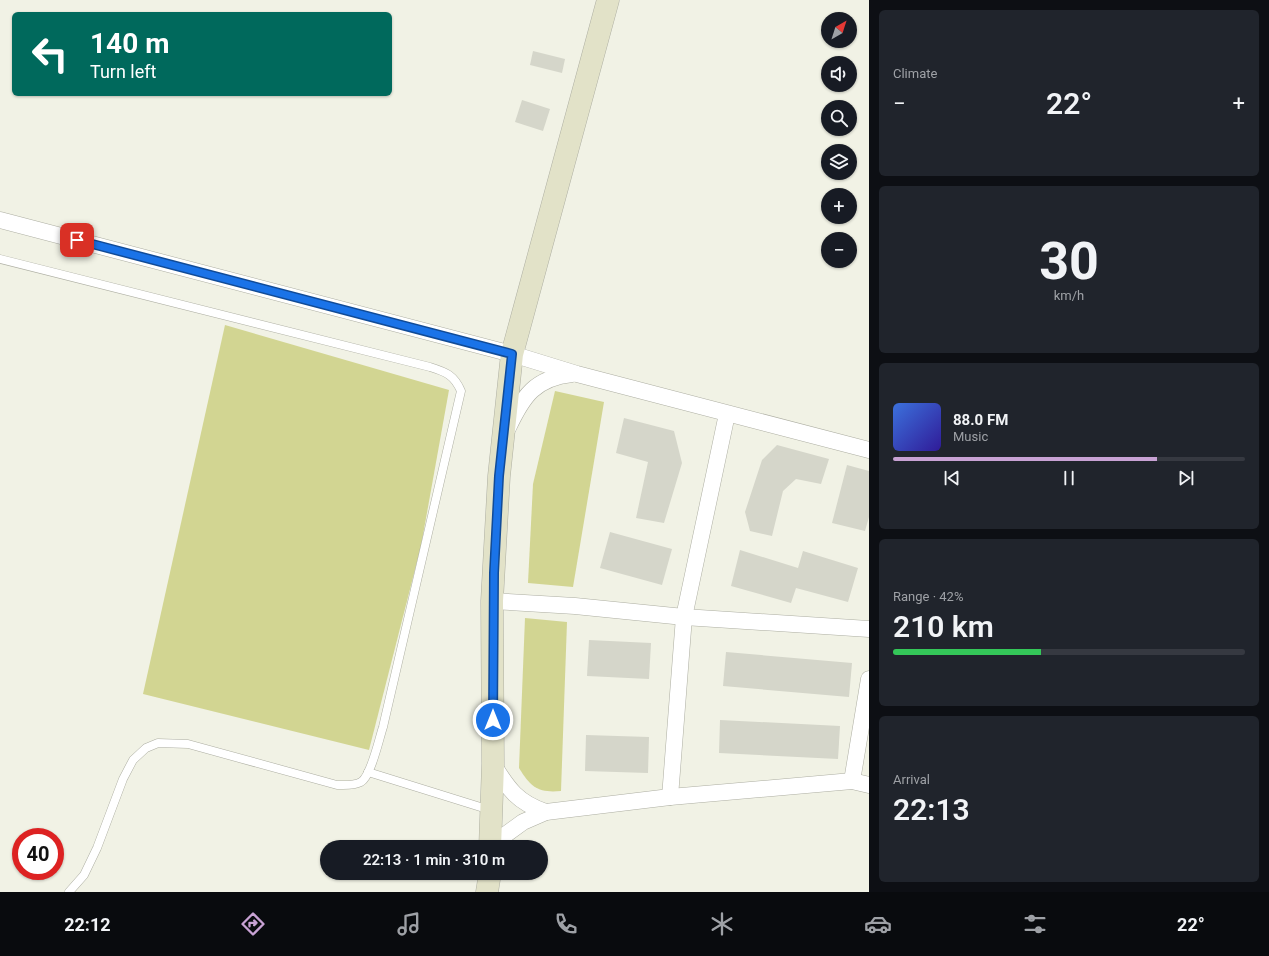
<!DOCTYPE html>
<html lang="en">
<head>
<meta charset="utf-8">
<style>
	body { margin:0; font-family:Roboto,sans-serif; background:#20242c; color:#f1f3f6; height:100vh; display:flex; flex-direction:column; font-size:15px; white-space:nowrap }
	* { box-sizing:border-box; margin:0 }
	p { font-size:13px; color:#9ea1a6 }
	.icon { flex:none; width:22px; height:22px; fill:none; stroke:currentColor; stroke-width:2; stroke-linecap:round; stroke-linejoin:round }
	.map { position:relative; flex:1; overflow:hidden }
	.sheet { display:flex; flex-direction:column; gap:10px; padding:10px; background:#0d0f14; width:400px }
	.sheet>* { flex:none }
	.hud { position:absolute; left:12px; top:12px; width:380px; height:84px; border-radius:6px; box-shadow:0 1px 3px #0004; background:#00695c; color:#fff; overflow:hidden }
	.needle { width:26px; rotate:39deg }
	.fabs { position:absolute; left:821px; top:12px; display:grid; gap:8px }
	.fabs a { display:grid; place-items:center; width:36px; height:36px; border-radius:50%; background:#171b24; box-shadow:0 1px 3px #0004; font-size:20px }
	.speed { position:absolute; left:12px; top:828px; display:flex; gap:8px; font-size:20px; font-weight:700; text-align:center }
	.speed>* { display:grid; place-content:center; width:52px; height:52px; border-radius:50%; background:#171b24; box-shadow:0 1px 3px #0004; line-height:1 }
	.speed .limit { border:6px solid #d22; background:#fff; color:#111 }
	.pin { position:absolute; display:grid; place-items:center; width:34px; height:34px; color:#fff; margin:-17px; border-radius:8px; box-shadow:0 2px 6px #0006 }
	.me { position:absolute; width:44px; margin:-22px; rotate:0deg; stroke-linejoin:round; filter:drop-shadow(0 0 3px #0008) }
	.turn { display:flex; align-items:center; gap:14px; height:84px; padding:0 12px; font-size:18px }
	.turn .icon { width:52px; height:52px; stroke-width:2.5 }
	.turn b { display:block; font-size:28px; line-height:34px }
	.big { font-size:30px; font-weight:600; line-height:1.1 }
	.sheet .widget { flex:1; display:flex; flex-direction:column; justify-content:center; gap:6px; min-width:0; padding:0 14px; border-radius:6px; background:#20242c }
	.sheet .dial { align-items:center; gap:0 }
	.dial b { font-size:52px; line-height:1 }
	.song { display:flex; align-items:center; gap:12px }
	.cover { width:48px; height:48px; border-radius:6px; background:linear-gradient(135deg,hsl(220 70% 55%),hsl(250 70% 35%)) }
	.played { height:4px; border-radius:2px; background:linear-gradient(90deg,#c8a2d4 75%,#363941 75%) }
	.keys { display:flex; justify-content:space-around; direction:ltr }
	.heat { display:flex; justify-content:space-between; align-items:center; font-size:22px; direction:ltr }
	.charge { height:6px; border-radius:3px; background:linear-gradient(90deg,#34c759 42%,#363941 0) }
	.trip { position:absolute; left:320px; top:840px; width:228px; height:40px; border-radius:20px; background:#171b24; box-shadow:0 1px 3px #0004; font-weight:600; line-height:40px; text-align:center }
	.tab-bar { display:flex; height:64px; justify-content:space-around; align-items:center; background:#090b0e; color:#9ea1a6 }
	.tab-bar .icon { width:28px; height:28px }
	.tab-bar .active { color:#c8a2d4 }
	.tab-bar b { font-size:18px; color:#f1f3f6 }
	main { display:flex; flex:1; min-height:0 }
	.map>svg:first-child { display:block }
</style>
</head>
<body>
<main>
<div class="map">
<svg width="869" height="892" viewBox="0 0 869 892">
	<rect width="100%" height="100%" fill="#f1f2e5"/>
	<g fill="#d2d592">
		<path d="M225,325l224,65 -28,156 -52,204 -226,-56z"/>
		<path d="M555,391l49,11 -31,185 -45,-4 5,-99z"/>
		<path d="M525,618l42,4 -6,169c-22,2 -30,-3 -42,-23z"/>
	</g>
	<g fill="#d5d6ca">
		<path d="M533,51l32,8 -3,14 -32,-8z"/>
		<path d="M522,100l28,9 -7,22 -28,-9z"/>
		<path d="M624,418l50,13 8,32 -18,60 -28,-5 12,-56 -32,-9z"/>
		<path d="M777,445l52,14 -8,25 -25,-5 -13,12 -11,45 -22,-5 -5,-19 17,-52z"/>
		<path d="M847,465l22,6v46l-4,14 -33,-8z"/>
		<path d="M610,532l62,17 -10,36 -62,-17z"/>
		<path d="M740,550l58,18 5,-17 55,17 -10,34 -52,-14 -5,15 -60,-17z"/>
		<path d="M589,640l62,3 -2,36 -62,-3z"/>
		<path d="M726,652l126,11 -3,34 -126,-11z"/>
		<path d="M720,720l120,6 -2,33 -119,-6z"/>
		<path d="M586,735l63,2 -1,36 -63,-2z"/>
	</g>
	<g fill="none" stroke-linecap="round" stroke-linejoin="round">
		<g stroke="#adaea2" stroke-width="9">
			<g id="lane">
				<path d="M0,259l430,108c16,5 24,8 31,24l-78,336c-4,12 -12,49 -22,55 -8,4 -16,3 -24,3l-149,-41 -30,-1 -12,5 -13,12 -10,19 -26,69 -13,27 -15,17"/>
				<path d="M368,772l122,38"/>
			</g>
		</g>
		<g stroke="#adaea2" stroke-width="17">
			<g id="street">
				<path d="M0,220l512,134 65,20 292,76"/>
				<path d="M508,428c15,-32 27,-50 64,-54"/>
				<path d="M492,601l83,5 109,11 185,12"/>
				<path d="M493,764c15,25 25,39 53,48"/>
				<path d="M852,781l17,-102"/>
				<path d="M670,797l14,-180 43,-203"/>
				<path d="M490,846l33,-24 23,-10 124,-15 182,-16 17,4"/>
			</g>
		</g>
		<g stroke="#adaea2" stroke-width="23">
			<g id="secondary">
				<path d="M490,847l3,-83 -1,-163 7,-125 13,-122 96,-354"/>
				<path d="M487,892l3,-19"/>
			</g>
		</g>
		<use href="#lane" stroke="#fff" stroke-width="8"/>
		<use href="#street" stroke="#fff" stroke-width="16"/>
		<use href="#secondary" stroke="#e2e2c8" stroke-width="22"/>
	</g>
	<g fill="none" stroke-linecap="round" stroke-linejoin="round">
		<g stroke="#114b97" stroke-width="10">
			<path id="route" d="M77,240l435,114 -13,122 -5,97 -1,147"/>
		</g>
		<use href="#route" stroke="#1a73e8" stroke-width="7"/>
	</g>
</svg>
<div class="fabs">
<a><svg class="needle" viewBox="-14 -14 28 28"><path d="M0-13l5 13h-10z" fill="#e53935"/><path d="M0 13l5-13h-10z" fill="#9ea1a6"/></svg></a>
<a><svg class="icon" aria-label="sound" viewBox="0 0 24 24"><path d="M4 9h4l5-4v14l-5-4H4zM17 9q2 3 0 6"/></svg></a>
<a><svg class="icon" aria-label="search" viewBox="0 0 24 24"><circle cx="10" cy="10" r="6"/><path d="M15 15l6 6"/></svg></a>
<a><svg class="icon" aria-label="layers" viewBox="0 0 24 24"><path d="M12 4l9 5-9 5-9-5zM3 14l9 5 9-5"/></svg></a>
<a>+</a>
<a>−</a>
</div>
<div class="speed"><div class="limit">40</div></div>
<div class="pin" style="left:77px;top:240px;background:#d93025"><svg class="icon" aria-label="arrive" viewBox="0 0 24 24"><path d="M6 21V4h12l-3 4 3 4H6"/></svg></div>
<svg class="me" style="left:493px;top:720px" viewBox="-20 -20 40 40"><circle r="17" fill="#1a73e8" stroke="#fff" stroke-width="3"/><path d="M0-11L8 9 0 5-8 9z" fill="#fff"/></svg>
<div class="trip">22:13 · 1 min · 310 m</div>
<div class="hud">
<div class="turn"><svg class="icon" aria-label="left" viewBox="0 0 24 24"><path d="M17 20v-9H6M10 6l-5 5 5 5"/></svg><div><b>140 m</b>Turn left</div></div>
</div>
</div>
<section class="sheet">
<div class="widget"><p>Climate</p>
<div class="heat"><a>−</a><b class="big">22°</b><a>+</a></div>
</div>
<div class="widget dial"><b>30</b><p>km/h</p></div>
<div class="widget">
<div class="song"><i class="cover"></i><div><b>88.0 FM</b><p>Music</p></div></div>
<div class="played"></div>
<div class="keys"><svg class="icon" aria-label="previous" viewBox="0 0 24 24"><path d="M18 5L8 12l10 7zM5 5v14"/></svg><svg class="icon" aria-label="pause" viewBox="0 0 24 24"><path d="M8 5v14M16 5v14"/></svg><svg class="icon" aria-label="next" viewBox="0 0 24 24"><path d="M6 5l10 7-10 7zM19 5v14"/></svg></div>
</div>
<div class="widget"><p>Range · 42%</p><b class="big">210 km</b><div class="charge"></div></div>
<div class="widget"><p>Arrival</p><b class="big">22:13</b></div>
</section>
</main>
<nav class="tab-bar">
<b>22:12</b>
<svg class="icon active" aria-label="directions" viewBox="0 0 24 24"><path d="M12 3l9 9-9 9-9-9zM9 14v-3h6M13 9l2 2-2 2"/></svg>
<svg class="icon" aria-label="music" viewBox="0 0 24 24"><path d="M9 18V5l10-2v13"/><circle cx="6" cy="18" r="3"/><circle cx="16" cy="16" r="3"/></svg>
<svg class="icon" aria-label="phone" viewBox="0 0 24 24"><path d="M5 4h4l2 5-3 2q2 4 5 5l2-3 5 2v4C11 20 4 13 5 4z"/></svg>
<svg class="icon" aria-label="climate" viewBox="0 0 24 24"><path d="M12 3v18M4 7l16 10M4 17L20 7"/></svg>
<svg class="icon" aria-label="car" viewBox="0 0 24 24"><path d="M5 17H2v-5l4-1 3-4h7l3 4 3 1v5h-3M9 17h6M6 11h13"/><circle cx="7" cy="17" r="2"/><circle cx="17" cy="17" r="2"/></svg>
<svg class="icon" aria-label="filters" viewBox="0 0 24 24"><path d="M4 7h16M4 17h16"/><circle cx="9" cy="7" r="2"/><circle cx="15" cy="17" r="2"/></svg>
<b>22°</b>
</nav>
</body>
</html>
